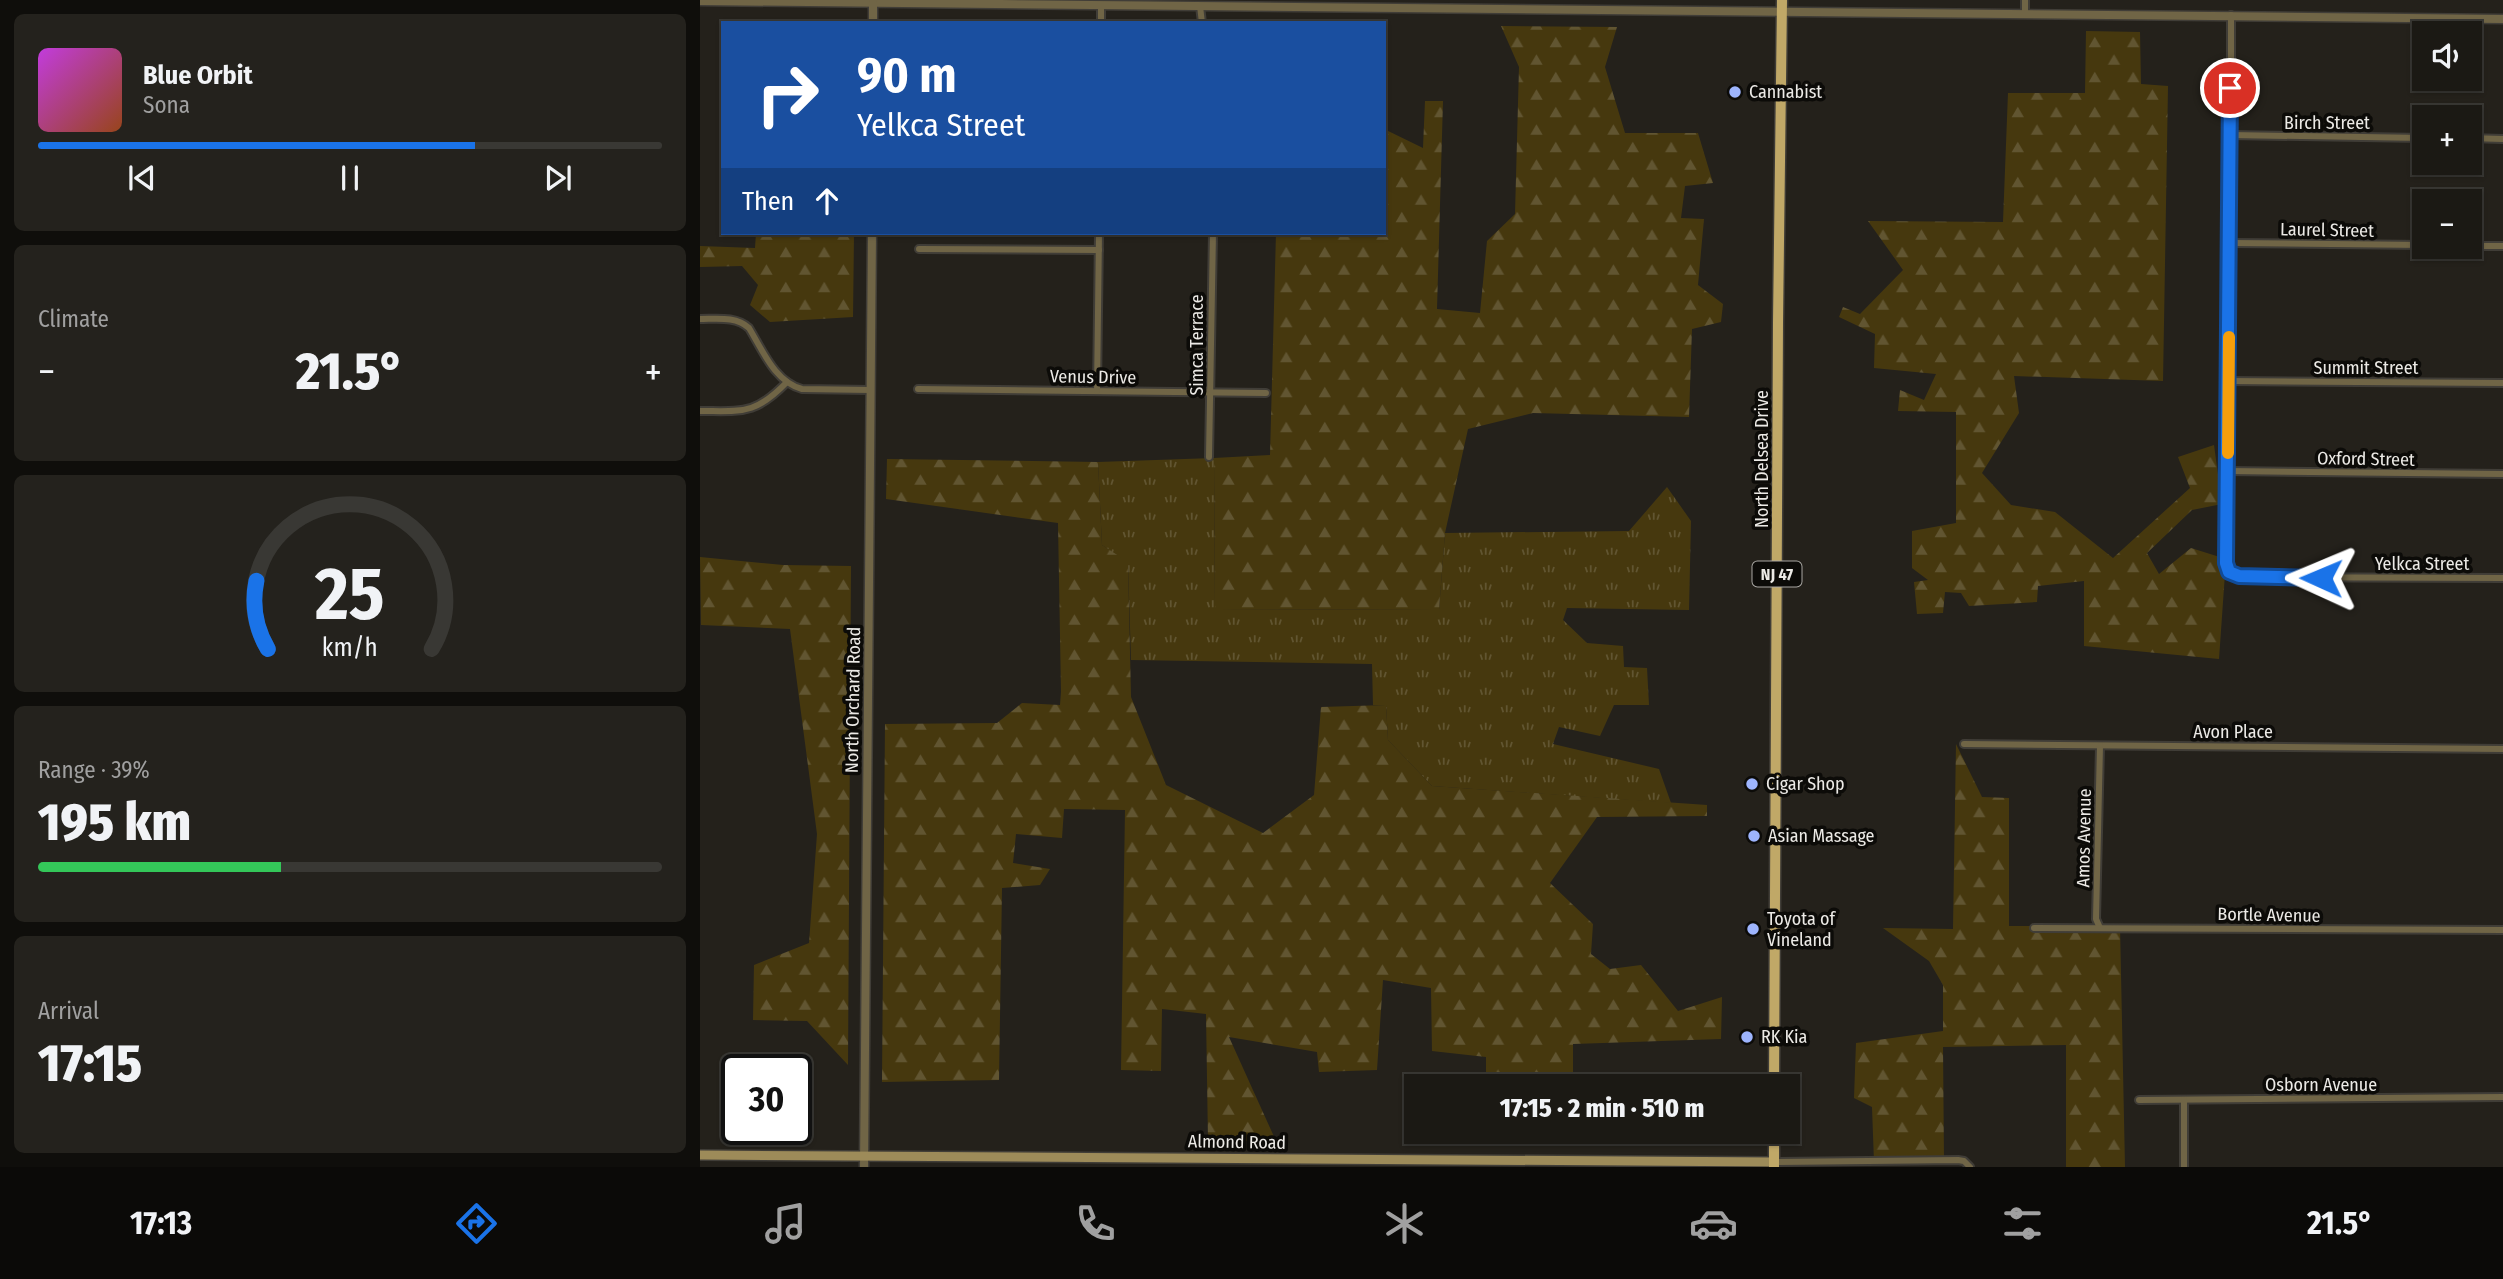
<!DOCTYPE html>
<html lang="en">
<head>
<meta charset="utf-8">
<style>
	body { margin:0; font-family:"Fira Sans Condensed",sans-serif; background:#24221d; color:#f1f3f6; height:100vh; display:flex; flex-direction:column; font-size:26px; white-space:nowrap }
	* { box-sizing:border-box; margin:0 }
	p { font-size:23px; color:#a0a0a0 }
	.icon { flex:none; width:38px; height:38px; fill:none; stroke:currentColor; stroke-width:2; stroke-linecap:round; stroke-linejoin:round }
	.map { position:relative; flex:1; overflow:hidden }
	.side { display:flex; flex-direction:column; gap:14px; padding:14px; background:#0f0e0b; width:700px }
	.side>* { flex:none }
	.guide { position:absolute; left:21px; top:21px; width:665px; height:214px; border-radius:0px; box-shadow:0 2px 5px #0004,0 0 0 2px #393834; background:#1a4fa0; color:#fff; overflow:hidden }
	.controls { position:absolute; left:1712px; top:21px; display:grid; gap:14px }
	.controls a { display:grid; place-items:center; width:70px; height:70px; border-radius:0px; background:#1b1914; box-shadow:0 2px 5px #0004,0 0 0 2px #393834; font-size:35px }
	.speed { position:absolute; left:21px; top:1054px; display:flex; gap:14px; font-size:35px; font-weight:700; text-align:center }
	.speed>* { display:grid; place-content:center; width:91px; height:91px; border-radius:50%; background:#1b1914; box-shadow:0 2px 5px #0004,0 0 0 2px #393834; line-height:1 }
	.speed .limit { border:4px solid #111; border-radius:10px; background:#fff; color:#111 }
	.pin { position:absolute; display:grid; place-items:center; width:60px; height:60px; color:#fff; margin:-30px; border:4px solid #fff; border-radius:50%; box-shadow:0 2px 7px #0007 }
	.me { position:absolute; width:77px; margin:-38px; rotate:271deg; stroke-linejoin:round; filter:drop-shadow(0 0 5px #0008) }
	.turn { display:flex; align-items:center; gap:24px; height:147px; padding:0 21px; font-size:32px }
	.turn .icon { width:91px; height:91px; stroke-width:2.5 }
	.turn b { display:block; font-size:49px; line-height:60px }
	.then { display:flex; align-items:center; height:66px; padding:0 21px; background:#0003; gap:14px; font-size:26px }
	.big { font-size:52px; font-weight:800; line-height:1.1 }
	.side .widget { flex:1; display:flex; flex-direction:column; justify-content:center; gap:10px; min-width:0; padding:0 24px; border-radius:10px; background:#24221d }
	.side .dial { align-items:center; gap:0 }
	.dial svg { height:182px; overflow:visible; fill:none; stroke:#393834; stroke-width:7; stroke-linecap:round; text-anchor:middle }
	.dial text { fill:#f1f3f6; stroke:none }
	.song { display:flex; align-items:center; gap:21px }
	.cover { width:84px; height:84px; border-radius:10px; background:linear-gradient(135deg,hsl(290 70% 55%),hsl(20 70% 35%)) }
	.played { height:7px; border-radius:4px; background:linear-gradient(90deg,#1a73e8 70%,#393834 70%) }
	.keys { display:flex; justify-content:space-around; direction:ltr }
	.heat { display:flex; justify-content:space-between; align-items:center; font-size:38px; direction:ltr }
	.charge { height:10px; border-radius:5px; background:linear-gradient(90deg,#34c759 39%,#393834 0) }
	.trip { position:absolute; left:704px; top:1074px; width:396px; height:70px; border-radius:0px; background:#1b1914; box-shadow:0 2px 5px #0004,0 0 0 2px #393834; font-weight:800; line-height:70px; text-align:center }
	.tab-bar { display:flex; height:112px; justify-content:space-around; align-items:center; background:#0b0a08; color:#a0a0a0 }
	.tab-bar .icon { width:49px; height:49px }
	.tab-bar .active { color:#1a73e8 }
	.tab-bar b { font-size:32px; color:#f1f3f6 }
	main { display:flex; flex:1; min-height:0 }
	.map>svg:first-child { display:block }
</style>
</head>
<body>
<main>
<section class="side">
<div class="widget">
<div class="song"><i class="cover"></i><div><b>Blue Orbit</b><p>Sona</p></div></div>
<div class="played"></div>
<div class="keys"><svg class="icon" aria-label="previous" viewBox="0 0 24 24"><path d="M18 5L8 12l10 7zM5 5v14"/></svg><svg class="icon" aria-label="pause" viewBox="0 0 24 24"><path d="M8 5v14M16 5v14"/></svg><svg class="icon" aria-label="next" viewBox="0 0 24 24"><path d="M6 5l10 7-10 7zM19 5v14"/></svg></div>
</div>
<div class="widget"><p>Climate</p>
<div class="heat"><a>−</a><b class="big">21.5°</b><a>+</a></div>
</div>
<div class="widget dial"><svg viewBox="0 0 100 80">
<path d="M14 69A42 42 0 1 1 86 69"/>
<path d="M14 69A42 42 0 0 1 9 39" stroke="#1a73e8"/>
<text x="50" y="56" font-size="32" font-weight="700">25</text>
<text x="50" y="72" font-size="11">km/h</text>
</svg></div>
<div class="widget"><p>Range · 39%</p><b class="big">195 km</b><div class="charge"></div></div>
<div class="widget"><p>Arrival</p><b class="big">17:15</b></div>
</section>
<div class="map">
<svg width="1803" height="1167" viewBox="0 0 1803 1167">
	<defs>
		<pattern id="grass-tufts" width="24" height="20" patternUnits="userSpaceOnUse" patternTransform="scale(1.75)"><rect width="24" height="20" fill="#46380e"/><path d="M3 7l-1-3M5 7V3M7 7l1-3M15 17l-1-3M17 17v-4M19 17l1-3" fill="none" stroke="#615531"/></pattern>
		<pattern id="forest-firs" width="22" height="20" patternUnits="userSpaceOnUse" patternTransform="scale(1.75)"><rect width="22" height="20" fill="#46380e"/><path d="M5 1l3.5 6h-7zM16 11l3.5 6h-7z" fill="#615531"/></pattern>
	</defs>
	<rect width="100%" height="100%" fill="#24211b"/>
	<path fill="url(#grass-tufts)" d="M514,458l1,151 224,1 6,-77 184,-2 38,-44 24,34 -2,89 -122,-2 -4,12 24,23 36,3 1,21 23,1 2,37h-35l-14,31 -41,-9 -6,17 106,25 12,34 -239,-17 -44,-46 -2,-35h-13l-1,-41 -241,-4 -3,-97 -26,-18 -4,-83z"/>
	<g fill="url(#forest-firs)">
		<path d="M801,26l116,1 -12,40 20,66h73l15,50 -28,3 -4,32 23,1 -6,66 25,19 -2,18 -29,7 -3,88 -156,-4 -65,16 -23,104 -6,77 -224,-1 -1,-151 56,-3 6,-222h108v-104l39,19 2,-47h18l-6,208 43,4 7,-72 28,-27 4,-147z"/>
		<path d="M1386,31l54,1 1,52 27,2 -5,295 -149,-5 5,37 -37,60 29,32 44,7 58,46 77,-70 -12,-31 36,-12 8,59 -30,6 -45,43 12,21 32,-26 35,11 -7,100 -135,-13v-65l-46,5 -1,16 -68,4 -8,-13 -16,-1 -2,21 -26,1 -3,-32 14,-2 -16,-12v-37l44,-8v-111l-58,-1 2,-21 24,10 12,-26 -62,-6 1,-34 -36,-17 4,-10 17,7 43,-44 -35,-49 135,1 5,-129h77z"/>
		<path d="M56,233h98l-1,84 -83,5 -20,-17 8,-20 -16,-19 -42,1v-21l55,2z"/>
		<path d="M187,459l211,3 4,83 26,17 3,135 35,88 97,48 51,-38 7,-88 65,-2 2,35 44,46 275,19v11l-110,1 -47,66 43,41 -2,30 19,15 31,-4 37,46 44,-14 -1,42 -148,5v43h-17l-1,-10 -69,4v-24l-54,-6 -1,-63 -48,-8 -6,90 -58,2 -2,-20 -88,-15 47,104h-68l-2,-127 -44,-5 -1,62 -40,-1 4,-260 -61,-1 -2,29 -46,-4 -3,29 37,6 -10,16 -38,3 -3,192 -117,2 3,-358 112,-1 25,-20 38,2 1,-13 -3,-169 -172,-24z"/>
		<path d="M0,557l83,8 68,1 -3,499 -41,-44 -54,-1 1,-55 55,-22 8,-109 -27,-205 -89,-4z"/>
		<path d="M1256,744l26,53 27,1v128h111l5,241h-59v-122l-123,2 1,114 -70,1 -2,-55 -18,-9 2,-55 87,-12v-46l-14,-24 -46,-33 70,1z"/>
	</g>
	<g fill="none" stroke-linecap="round" stroke-linejoin="round">
		<g stroke="#403d37" stroke-width="10">
			<g id="minor">
				<path d="M500,6l2,17"/>
				<path d="M1325,13v-13"/>
				<path d="M1531,15v228l-5,313 3,16 19,5 255,1"/>
				<path d="M401,23v-18"/>
				<path d="M1530,135l194,3"/>
				<path d="M1769,138l34,1"/>
				<path d="M1531,243l193,2"/>
				<path d="M1769,246h34"/>
				<path d="M219,249l180,1"/>
				<path d="M0,319c17,0 36,-3 49,9 14,23 26,54 53,61l69,1"/>
				<path d="M1528,381l275,2"/>
				<path d="M218,389l348,4"/>
				<path d="M397,391l2,-158"/>
				<path d="M0,411c43,0 55,4 87,-29"/>
				<path d="M509,457l4,-224"/>
				<path d="M1528,471l275,3"/>
				<path d="M1264,744l539,5"/>
				<path d="M1400,746l-4,173 4,9"/>
				<path d="M1334,928l469,2"/>
				<path d="M1439,1100l364,-3"/>
				<path d="M1484,1100v67"/>
				<path d="M1074,1162l184,-2 6,1 6,6"/>
			</g>
		</g>
		<g stroke="#403d37" stroke-width="11">
			<g id="tertiary">
				<path d="M0,1l1803,18"/>
				<path d="M173,3v20"/>
				<path d="M164,1167l8,-934"/>
			</g>
		</g>
		<g stroke="#403d37" stroke-width="12">
			<path id="secondary" d="M0,1155l1074,7"/>
		</g>
		<g stroke="#403d37" stroke-width="13">
			<g id="primary">
				<path d="M1074,1087l4,-764 4,-323"/>
				<path d="M1074,1167v-35"/>
			</g>
		</g>
		<use href="#minor" stroke="#706546" stroke-width="6"/>
		<use href="#tertiary" stroke="#706546" stroke-width="8"/>
		<use href="#secondary" stroke="#9d8b59" stroke-width="9"/>
		<use href="#primary" stroke="#c0a867" stroke-width="10"/>
	</g>
	<g fill="none" stroke-linecap="round" stroke-linejoin="round">
		<g stroke="#114b97" stroke-width="18">
			<path id="route" d="M1530,88l-4,475 3,9 10,4 82,2"/>
		</g>
		<use href="#route" stroke="#1a73e8" stroke-width="12"/>
		<path stroke="#f59e0b" stroke-width="12" d="M1528,453l1,-116"/>
	</g>
	<g fill="#9db4fd" stroke="#0c0b08" stroke-width="2.5">
		<circle cx="1035" cy="92" r="7"/>
		<circle cx="1052" cy="784" r="7"/>
		<circle cx="1054" cy="836" r="7"/>
		<circle cx="1053" cy="929" r="7"/>
		<circle cx="1047" cy="1037" r="7"/>
	</g>
	<g text-anchor="middle" stroke-width="7" stroke-linejoin="round" paint-order="stroke">
		<rect fill="#0c0b08" stroke="#a9a7a3" stroke-width="2" x="1052.5" y="561.5" width="49" height="25" rx="5"/>
		<g font-size="16" font-weight="bold" fill="#eceae6">
			<text x="1077" y="580">NJ 47</text>
		</g>
		<g font-size="18" fill="#eceae6" stroke="#0c0b08" text-anchor="start">
			<text x="1049" y="98">Cannabist</text>
			<text x="1066" y="790">Cigar Shop</text>
			<text x="1068" y="842">Asian Massage</text>
			<text x="1067" y="925">Toyota of<tspan x="1067" dy="21">Vineland</tspan></text>
			<text x="1061" y="1043">RK Kia</text>
		</g>
		<g font-size="18" fill="#eceae6" stroke="#0c0b08">
			<text x="1627" y="129">Birch Street</text>
			<text transform="translate(1627 230) rotate(1)" y="6">Laurel Street</text>
			<text transform="translate(497 345) rotate(-90)" y="6">Simca Terrace</text>
			<text x="1666" y="374">Summit Street</text>
			<text transform="translate(393 377) rotate(1)" y="6">Venus Drive</text>
			<text transform="translate(1062 459) rotate(-90)" y="6">North Delsea Drive</text>
			<text transform="translate(1666 459) rotate(1)" y="6">Oxford Street</text>
			<text x="1722" y="570">Yelkca Street</text>
			<text transform="translate(153 700) rotate(-89)" y="6">North Orchard Road</text>
			<text x="1533" y="738">Avon Place</text>
			<text transform="translate(1384 838) rotate(-89)" y="6">Amos Avenue</text>
			<text transform="translate(1569 915) rotate(1)" y="6">Bortle Avenue</text>
			<text x="1621" y="1091">Osborn Avenue</text>
			<text transform="translate(537 1142) rotate(1)" y="6">Almond Road</text>
		</g>
	</g>
</svg>
<div class="controls">
<a><svg class="icon" aria-label="sound" viewBox="0 0 24 24"><path d="M4 9h4l5-4v14l-5-4H4zM17 9q2 3 0 6"/></svg></a>
<a>+</a>
<a>−</a>
</div>
<div class="speed"><div class="limit">30</div></div>
<div class="pin" style="left:1530px;top:88px;background:#d93025"><svg class="icon" aria-label="arrive" viewBox="0 0 24 24"><path d="M6 21V4h12l-3 4 3 4H6"/></svg></div>
<svg class="me" style="left:1621px;top:578px" viewBox="-20 -20 40 40"><path d="M0-17L14 15 0 8-14 15z" fill="#1a73e8" stroke="#fff" stroke-width="4"/></svg>
<div class="trip">17:15 · 2 min · 510 m</div>
<div class="guide">
<div class="turn"><svg class="icon" aria-label="right" viewBox="0 0 24 24"><path d="M7 20v-9h11M14 6l5 5-5 5"/></svg><div><b>90 m</b>Yelkca Street</div></div>
<div class="then">Then<svg class="icon" aria-label="ahead" viewBox="0 0 24 24"><path d="M12 20V5M6 11l6-6 6 6"/></svg></div>
</div>
</div>
</main>
<nav class="tab-bar">
<b>17:13</b>
<svg class="icon active" aria-label="directions" viewBox="0 0 24 24"><path d="M12 3l9 9-9 9-9-9zM9 14v-3h6M13 9l2 2-2 2"/></svg>
<svg class="icon" aria-label="music" viewBox="0 0 24 24"><path d="M9 18V5l10-2v13"/><circle cx="6" cy="18" r="3"/><circle cx="16" cy="16" r="3"/></svg>
<svg class="icon" aria-label="phone" viewBox="0 0 24 24"><path d="M5 4h4l2 5-3 2q2 4 5 5l2-3 5 2v4C11 20 4 13 5 4z"/></svg>
<svg class="icon" aria-label="climate" viewBox="0 0 24 24"><path d="M12 3v18M4 7l16 10M4 17L20 7"/></svg>
<svg class="icon" aria-label="car" viewBox="0 0 24 24"><path d="M5 17H2v-5l4-1 3-4h7l3 4 3 1v5h-3M9 17h6M6 11h13"/><circle cx="7" cy="17" r="2"/><circle cx="17" cy="17" r="2"/></svg>
<svg class="icon" aria-label="filters" viewBox="0 0 24 24"><path d="M4 7h16M4 17h16"/><circle cx="9" cy="7" r="2"/><circle cx="15" cy="17" r="2"/></svg>
<b>21.5°</b>
</nav>
</body>
</html>
